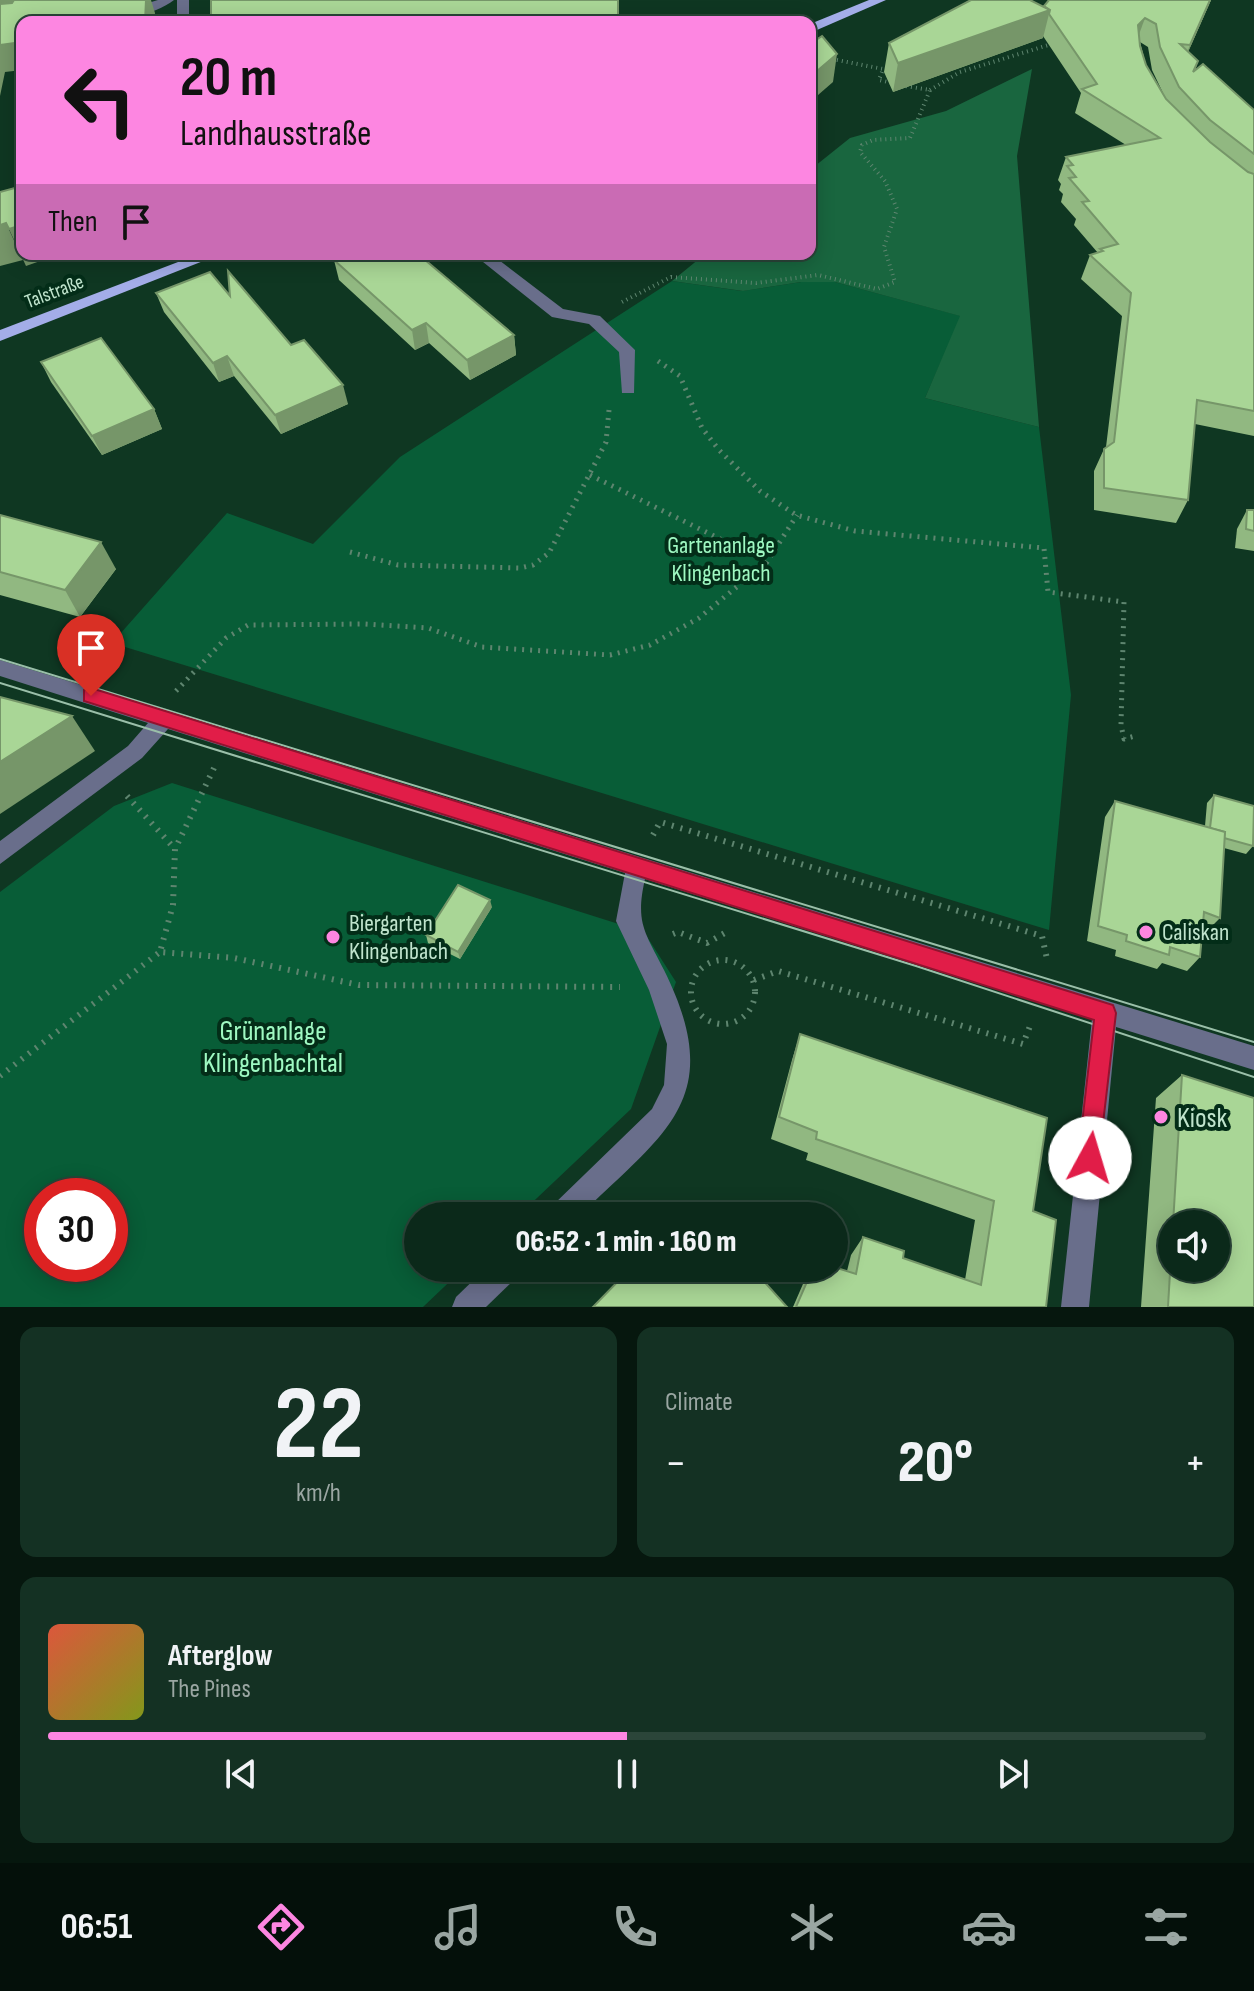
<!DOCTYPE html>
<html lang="en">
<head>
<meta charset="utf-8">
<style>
	body { margin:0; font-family:"Sofia Sans Condensed",sans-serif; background:#143123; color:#f1f3f6; height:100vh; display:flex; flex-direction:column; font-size:30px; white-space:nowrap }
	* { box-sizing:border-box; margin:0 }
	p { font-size:26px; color:#9aa6a2 }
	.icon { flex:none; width:44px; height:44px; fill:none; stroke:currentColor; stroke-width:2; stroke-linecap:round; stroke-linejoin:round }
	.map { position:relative; height:1307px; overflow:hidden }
	.side { display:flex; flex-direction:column; gap:20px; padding:20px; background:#06170e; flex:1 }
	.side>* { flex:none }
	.guide { position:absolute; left:16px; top:16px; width:800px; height:244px; border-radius:16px; box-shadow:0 4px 20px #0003,0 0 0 2px #2b4539; background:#fd86e1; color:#111; overflow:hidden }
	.tools { position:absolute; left:1158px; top:1210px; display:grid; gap:16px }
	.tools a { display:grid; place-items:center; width:72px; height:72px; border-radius:50%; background:#0b291a; box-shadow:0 4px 20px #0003,0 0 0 2px #2b4539; font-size:40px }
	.speed { position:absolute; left:24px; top:1178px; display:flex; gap:16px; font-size:40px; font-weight:700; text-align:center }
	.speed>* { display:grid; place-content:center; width:104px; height:104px; border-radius:50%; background:#0b291a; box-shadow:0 4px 20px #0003,0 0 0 2px #2b4539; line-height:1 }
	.speed .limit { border:12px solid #d22; background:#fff; color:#111 }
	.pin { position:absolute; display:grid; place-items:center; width:68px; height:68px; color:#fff; margin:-82px -34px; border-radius:50% 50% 50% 0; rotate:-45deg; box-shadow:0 0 8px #0007 }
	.pin .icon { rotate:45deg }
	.me { position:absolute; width:88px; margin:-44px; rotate:6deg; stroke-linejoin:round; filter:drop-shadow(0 0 6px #0008) }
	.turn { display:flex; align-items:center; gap:28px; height:168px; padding:0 32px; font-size:36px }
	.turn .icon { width:104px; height:104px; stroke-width:2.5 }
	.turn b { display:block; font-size:56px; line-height:68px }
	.then { display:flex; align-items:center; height:76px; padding:0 32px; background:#0003; gap:16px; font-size:30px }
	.big { font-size:60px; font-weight:800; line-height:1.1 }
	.side .tile { flex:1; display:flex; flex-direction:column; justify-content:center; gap:12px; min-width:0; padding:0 28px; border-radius:16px; background:#143123 }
	.side .dial { align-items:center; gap:0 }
	.dial b { font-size:104px; line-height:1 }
	.song { display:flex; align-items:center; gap:24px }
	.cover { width:96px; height:96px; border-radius:12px; background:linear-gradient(135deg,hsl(10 70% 55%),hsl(70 70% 35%)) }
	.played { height:8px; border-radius:4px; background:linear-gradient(90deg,#fd86e1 50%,#2b4539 50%) }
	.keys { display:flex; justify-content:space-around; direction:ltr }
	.heat { display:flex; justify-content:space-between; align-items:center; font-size:44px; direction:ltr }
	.side .tiles { flex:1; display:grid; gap:20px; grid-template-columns:1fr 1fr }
	.tile:last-child { grid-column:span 2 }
	.trip { position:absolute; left:404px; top:1202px; width:444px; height:80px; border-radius:40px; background:#0b291a; box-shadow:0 4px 20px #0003,0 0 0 2px #2b4539; font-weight:800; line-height:80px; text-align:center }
	.dock { display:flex; height:128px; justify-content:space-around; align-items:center; background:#04100a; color:#9aa6a2 }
	.dock .icon { width:56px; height:56px }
	.dock .on { color:#fd86e1 }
	.dock b { font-size:36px; color:#f1f3f6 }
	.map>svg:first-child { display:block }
</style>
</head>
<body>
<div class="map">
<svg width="1254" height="1307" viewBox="0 0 1254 1307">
	<rect width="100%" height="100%" fill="#0f3722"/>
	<g fill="#085d37" fill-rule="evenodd">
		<path d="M672,281l70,10 59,-9h34l126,34 -36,82 114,29 32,268 -22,235 -937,-287 115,-130 86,31 87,-87z"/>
		<path d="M172,783l472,149 32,50 -45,127 -113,107h-100v52h46l-41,39h-423v-415l114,-86zM42,1196h68v68h-68z"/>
	</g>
	<path fill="#19663f" d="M1032,69l-15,87 22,271 -114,-29 35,-82 -125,-34h-34l-58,9 -71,-10 33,-27h105v-84l40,-32 96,-27z"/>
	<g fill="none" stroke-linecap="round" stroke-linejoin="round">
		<g stroke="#5e856f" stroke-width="4" stroke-dasharray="1 4" stroke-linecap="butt">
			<path d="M832,59l51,10 -4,11 13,3"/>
			<path d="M930,90l30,-18 95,-29"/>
			<path d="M622,302l49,-25 85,6 62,-8 59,14 18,-7 -11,-35 13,-38 -12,-28 -25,-29 2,-7 11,-5 37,-2 20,-48 -25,-4"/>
		</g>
		<g stroke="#5e856f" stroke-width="5" stroke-dasharray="2 6" stroke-linecap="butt">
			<path d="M658,361l22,15 22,52 17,22 41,41 36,24 59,16 189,17 4,44 76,10 -3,123 3,14 11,-3"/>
			<path d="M590,475l177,87"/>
			<path d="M350,552l48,13 122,3 13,-3 16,-12 57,-111 3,-32"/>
			<path d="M176,691l50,-53 22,-13 116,-1 64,4 54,19 128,8 40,-10 49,-27 68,-56 30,-47"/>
		</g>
		<g stroke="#5e856f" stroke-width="6" stroke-dasharray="2 7" stroke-linecap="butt">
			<path d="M214,768l-39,81 -2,56 -13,47 74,6 125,27 261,2"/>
			<path d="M127,796l48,53"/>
			<path d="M653,835l7,-13 382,114 5,23"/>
			<path d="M673,934l5,-2 29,11 23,-13"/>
			<circle cx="723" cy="992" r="32"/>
			<path d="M754,980l24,-9 245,73 7,-18"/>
			<path d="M0,1076l160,-124"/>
		</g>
		<g fill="#696e8b" fill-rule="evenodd">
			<path d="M158,0h16c-13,10 -38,20 -53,11z"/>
			<rect x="177" y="0" width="12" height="22"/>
			<path d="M473,254h18l72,55 37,7 35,34 -1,43h-12l-3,-41 -30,-28 -37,-7z"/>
			<path d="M0,660l1254,386v24l-138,-43 -27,280h-28l31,-288 -447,-140c-10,44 0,53 19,91 64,129 1,162 -85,246h-32l4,-9 101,-98 12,-24 3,-41 -18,-54 -33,-69 9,-48 -457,-144 -26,29 -142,106v-23l128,-95 20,-23 -148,-47z"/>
			<path d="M486,1268h34l-4,10 -30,29h-34l4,-10z"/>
		</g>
		<g fill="#a3ade8" fill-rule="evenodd">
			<path d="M869,0h17l-76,33v-9z"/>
			<path d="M199,254h22l-221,87v-11z"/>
		</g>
		<g stroke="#9abfa9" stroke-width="2">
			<path d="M0,659l1254,383"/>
			<path d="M0,683l916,283 338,111"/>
		</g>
	</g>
	<g fill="#91b881" fill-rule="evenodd">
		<path d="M1211,0l-23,52 10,9 -3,10 59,39v326l-59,-12 -7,76 -12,23 -82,-13v-39l10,-22 2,-2 16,-131 -41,-37 9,-24 8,-2 -24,-28 2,-6 -15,-17 2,-8 -4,-4 2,-6 -3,-4 8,-23 60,-12 -51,-32 6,-20 -38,-57v2l-150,54 -9,-20 5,-29 155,-36zM1140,42l8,5 4,23 11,23 -17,-28z"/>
		<path d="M334,260l180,75 2,20 -46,25 -41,-37 -14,7 -76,-70z"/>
		<path d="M156,293l74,3 61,49 57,59 -67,30 -47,-58 -15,6 -55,-70z"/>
		<path d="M41,362l113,47 8,20 -60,26 -51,-73z"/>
		<path d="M1247,510h7v41l-19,-3 2,-19z"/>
		<path d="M0,515l116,54 -36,48 -80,-22z"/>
		<path d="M1214,795l39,51 -7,8 -22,-6 -4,70 -14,14 -3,-1 -3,26 -13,14 -25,-8 -5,6 -42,-13 1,-6 -29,-9 18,-124 10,-16 90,25 2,-23z"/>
		<path d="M492,907l-32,52 -32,-16 -2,-8z"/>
		<path d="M800,1034l233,177 13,96h-253l13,-30 5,-9h23l13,3 4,-16 12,-18 40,21 62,22 10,-60 -169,-60 2,-7 -37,-14 21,-79z"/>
		<path d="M1182,1075l72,232h-113l15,-209zM1172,1224h44l-44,44z"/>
	</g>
	<g fill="#769669">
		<path d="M0,0h151l4,13 -1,9 -154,-2z"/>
		<path d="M1210,0h1l-30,68 9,-23z"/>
		<path d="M1050,10l-7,28 -150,54 5,-29z"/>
		<path d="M1145,18l-8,22 1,-15z"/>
		<path d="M22,42v28l-17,2 -5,24v-51z"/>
		<path d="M837,54l-4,28 -23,20v-25z"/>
		<path d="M6,223l17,37 -23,6v-41z"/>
		<path d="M22,225v29h38l-34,12 -17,-37z"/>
		<path d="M426,323l3,20 -14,7 -3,-20z"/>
		<path d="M514,335l2,20 -46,25 -3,-20z"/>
		<path d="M227,356l7,20 -15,6 -6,-19z"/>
		<path d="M343,385l5,19 -67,30 -6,-19z"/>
		<path d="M154,409l8,20 -60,26 -10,-19z"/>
		<path d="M101,542l15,27 -36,48 -15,-27z"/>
		<path d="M72,716l23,35 -95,63v-52z"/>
		<path d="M490,900l2,7 -32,52 -2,-7z"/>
	</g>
	<g fill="#a9d696" stroke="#769669" stroke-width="2">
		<path d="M14,0h132l-1,22h-123v20l-22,3v-41l12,-1z"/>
		<rect x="211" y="0" width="407" height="22"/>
		<path d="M971,0h59l20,10 -152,53 -9,-20z"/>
		<path d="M1049,0h161l-20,45 -10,-1 18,17 -5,11 10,-8 51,46v44l-44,-34 -31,-33 -19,-40 -4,-23 -11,-6 -7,7 2,21 6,19 20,34 44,43 38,30 6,2v237l-57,-11 -9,100 -84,-12v-39l10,-7 17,-149 -41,-38 13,-4 -3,-2 18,-5 -36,-42 7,-1 -20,-23 7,-1 -9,-11 6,-1 -7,-8 94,-19 -78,-49 15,-5 -48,-70 1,-4 -6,-4z"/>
		<path d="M822,36l15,18 -27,23v-33z"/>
		<path d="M22,186v39l-13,4 -3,-6 -6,2v-33z"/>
		<path d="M347,254h71l96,81 -47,25 -41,-37 -14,7 -78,-70z"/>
		<path d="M228,271l63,74 13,-5 39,45 -68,30 -48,-59 -14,7 -57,-70 54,-21 20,24z"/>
		<path d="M101,338l53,71 -62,27 -51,-74z"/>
		<path d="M1247,510h7v21l-8,-2z"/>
		<path d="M0,515l101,27 -36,48 -65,-18z"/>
		<path d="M0,697l72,19 -72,46z"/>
		<path d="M1214,795l40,11 -1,40 -29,-8 1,-6 -15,-4z"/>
		<path d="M1115,801l110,31 -5,86 -16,-6 -4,45 -30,-10 -1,8 -43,-14 1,-6 -29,-9z"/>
		<path d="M458,885l32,15 -32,52 -32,-17z"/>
		<path d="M800,1034l247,84 -14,93 23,9 -10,87h-250l17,-39h21v-1l22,7 7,-37 41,14 -1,7 78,27 13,-84 -178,-62 1,-7 -38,-15z"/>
		<path d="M1182,1075l72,23v209h-86l4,-69v30h44v-44h-43z"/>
		<path d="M694,1203l11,13h-23z"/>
		<path d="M631,1268h121l35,39h-194z"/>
	</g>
	<path fill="#e11d48" stroke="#92132f" stroke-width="2" d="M91,688l1022,317 3,8 -18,153 -8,4 -8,-4 -4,-8 16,-138 -1010,-319v-11z"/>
	<g fill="#fd86e1" stroke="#032d18" stroke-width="3">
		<circle cx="1146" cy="932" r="8"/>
		<circle cx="333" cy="937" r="8"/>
		<circle cx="1161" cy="1117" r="8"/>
	</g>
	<g text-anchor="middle" stroke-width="8" stroke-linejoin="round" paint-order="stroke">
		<g font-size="20" fill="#c0e4cd" stroke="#032d18">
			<text transform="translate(54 291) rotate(-21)" y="7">Talstraße</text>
		</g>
		<g font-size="24" fill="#9ff9c2" stroke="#032d18">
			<text x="721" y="553">Gartenanlage<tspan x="721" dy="28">Klingenbach</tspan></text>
		</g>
		<g font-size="24" fill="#c0e4cd" stroke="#032d18" text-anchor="start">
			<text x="349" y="931">Biergarten<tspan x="349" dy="28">Klingenbach</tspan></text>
			<text x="1162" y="940">Caliskan</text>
		</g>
		<g font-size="28" fill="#9ff9c2" stroke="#032d18">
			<text x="273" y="1040">Grünanlage<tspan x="273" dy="32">Klingenbachtal</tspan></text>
		</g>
		<g font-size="28" fill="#c0e4cd" stroke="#032d18" text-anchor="start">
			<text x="1177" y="1127">Kiosk</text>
		</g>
	</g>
</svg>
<div class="tools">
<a><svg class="icon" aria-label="sound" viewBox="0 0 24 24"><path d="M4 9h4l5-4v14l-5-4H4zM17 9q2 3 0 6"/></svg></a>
</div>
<div class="speed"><div class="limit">30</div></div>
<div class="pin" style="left:91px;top:696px;background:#d93025"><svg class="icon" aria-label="arrive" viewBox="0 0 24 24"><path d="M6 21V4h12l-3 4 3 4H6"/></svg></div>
<svg class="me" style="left:1090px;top:1158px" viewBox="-20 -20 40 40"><circle r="19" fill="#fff"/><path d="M0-13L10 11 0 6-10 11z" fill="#e11d48"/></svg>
<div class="trip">06:52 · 1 min · 160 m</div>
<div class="guide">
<div class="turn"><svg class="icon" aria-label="left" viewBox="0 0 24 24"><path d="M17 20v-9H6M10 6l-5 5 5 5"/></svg><div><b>20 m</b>Landhausstraße</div></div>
<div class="then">Then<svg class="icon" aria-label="arrive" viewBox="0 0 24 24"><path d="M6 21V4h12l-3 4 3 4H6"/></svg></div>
</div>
</div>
<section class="side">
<div class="tiles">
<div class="tile dial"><b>22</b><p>km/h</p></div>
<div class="tile"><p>Climate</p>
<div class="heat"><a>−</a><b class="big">20°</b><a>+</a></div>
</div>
<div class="tile">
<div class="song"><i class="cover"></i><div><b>Afterglow</b><p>The Pines</p></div></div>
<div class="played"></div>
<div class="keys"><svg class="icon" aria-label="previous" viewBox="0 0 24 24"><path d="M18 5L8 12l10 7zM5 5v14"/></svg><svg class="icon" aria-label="pause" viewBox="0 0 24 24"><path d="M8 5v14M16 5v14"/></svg><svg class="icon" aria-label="next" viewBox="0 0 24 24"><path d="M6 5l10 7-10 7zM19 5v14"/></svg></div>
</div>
</div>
</section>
<nav class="dock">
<b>06:51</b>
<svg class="icon on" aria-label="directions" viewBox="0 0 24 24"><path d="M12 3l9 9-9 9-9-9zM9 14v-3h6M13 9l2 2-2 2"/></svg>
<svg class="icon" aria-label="music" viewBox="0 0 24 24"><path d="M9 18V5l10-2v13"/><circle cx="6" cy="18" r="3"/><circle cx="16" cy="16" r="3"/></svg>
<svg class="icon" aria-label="phone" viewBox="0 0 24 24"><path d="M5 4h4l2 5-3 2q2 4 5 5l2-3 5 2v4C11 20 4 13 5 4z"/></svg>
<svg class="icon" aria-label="climate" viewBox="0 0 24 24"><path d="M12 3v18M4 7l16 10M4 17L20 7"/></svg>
<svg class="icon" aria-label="car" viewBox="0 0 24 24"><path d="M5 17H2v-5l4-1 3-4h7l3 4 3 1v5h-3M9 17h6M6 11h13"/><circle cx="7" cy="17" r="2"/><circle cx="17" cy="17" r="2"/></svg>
<svg class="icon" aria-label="filters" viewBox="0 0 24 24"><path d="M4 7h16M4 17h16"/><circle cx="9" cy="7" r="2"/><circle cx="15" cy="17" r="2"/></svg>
</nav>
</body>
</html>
